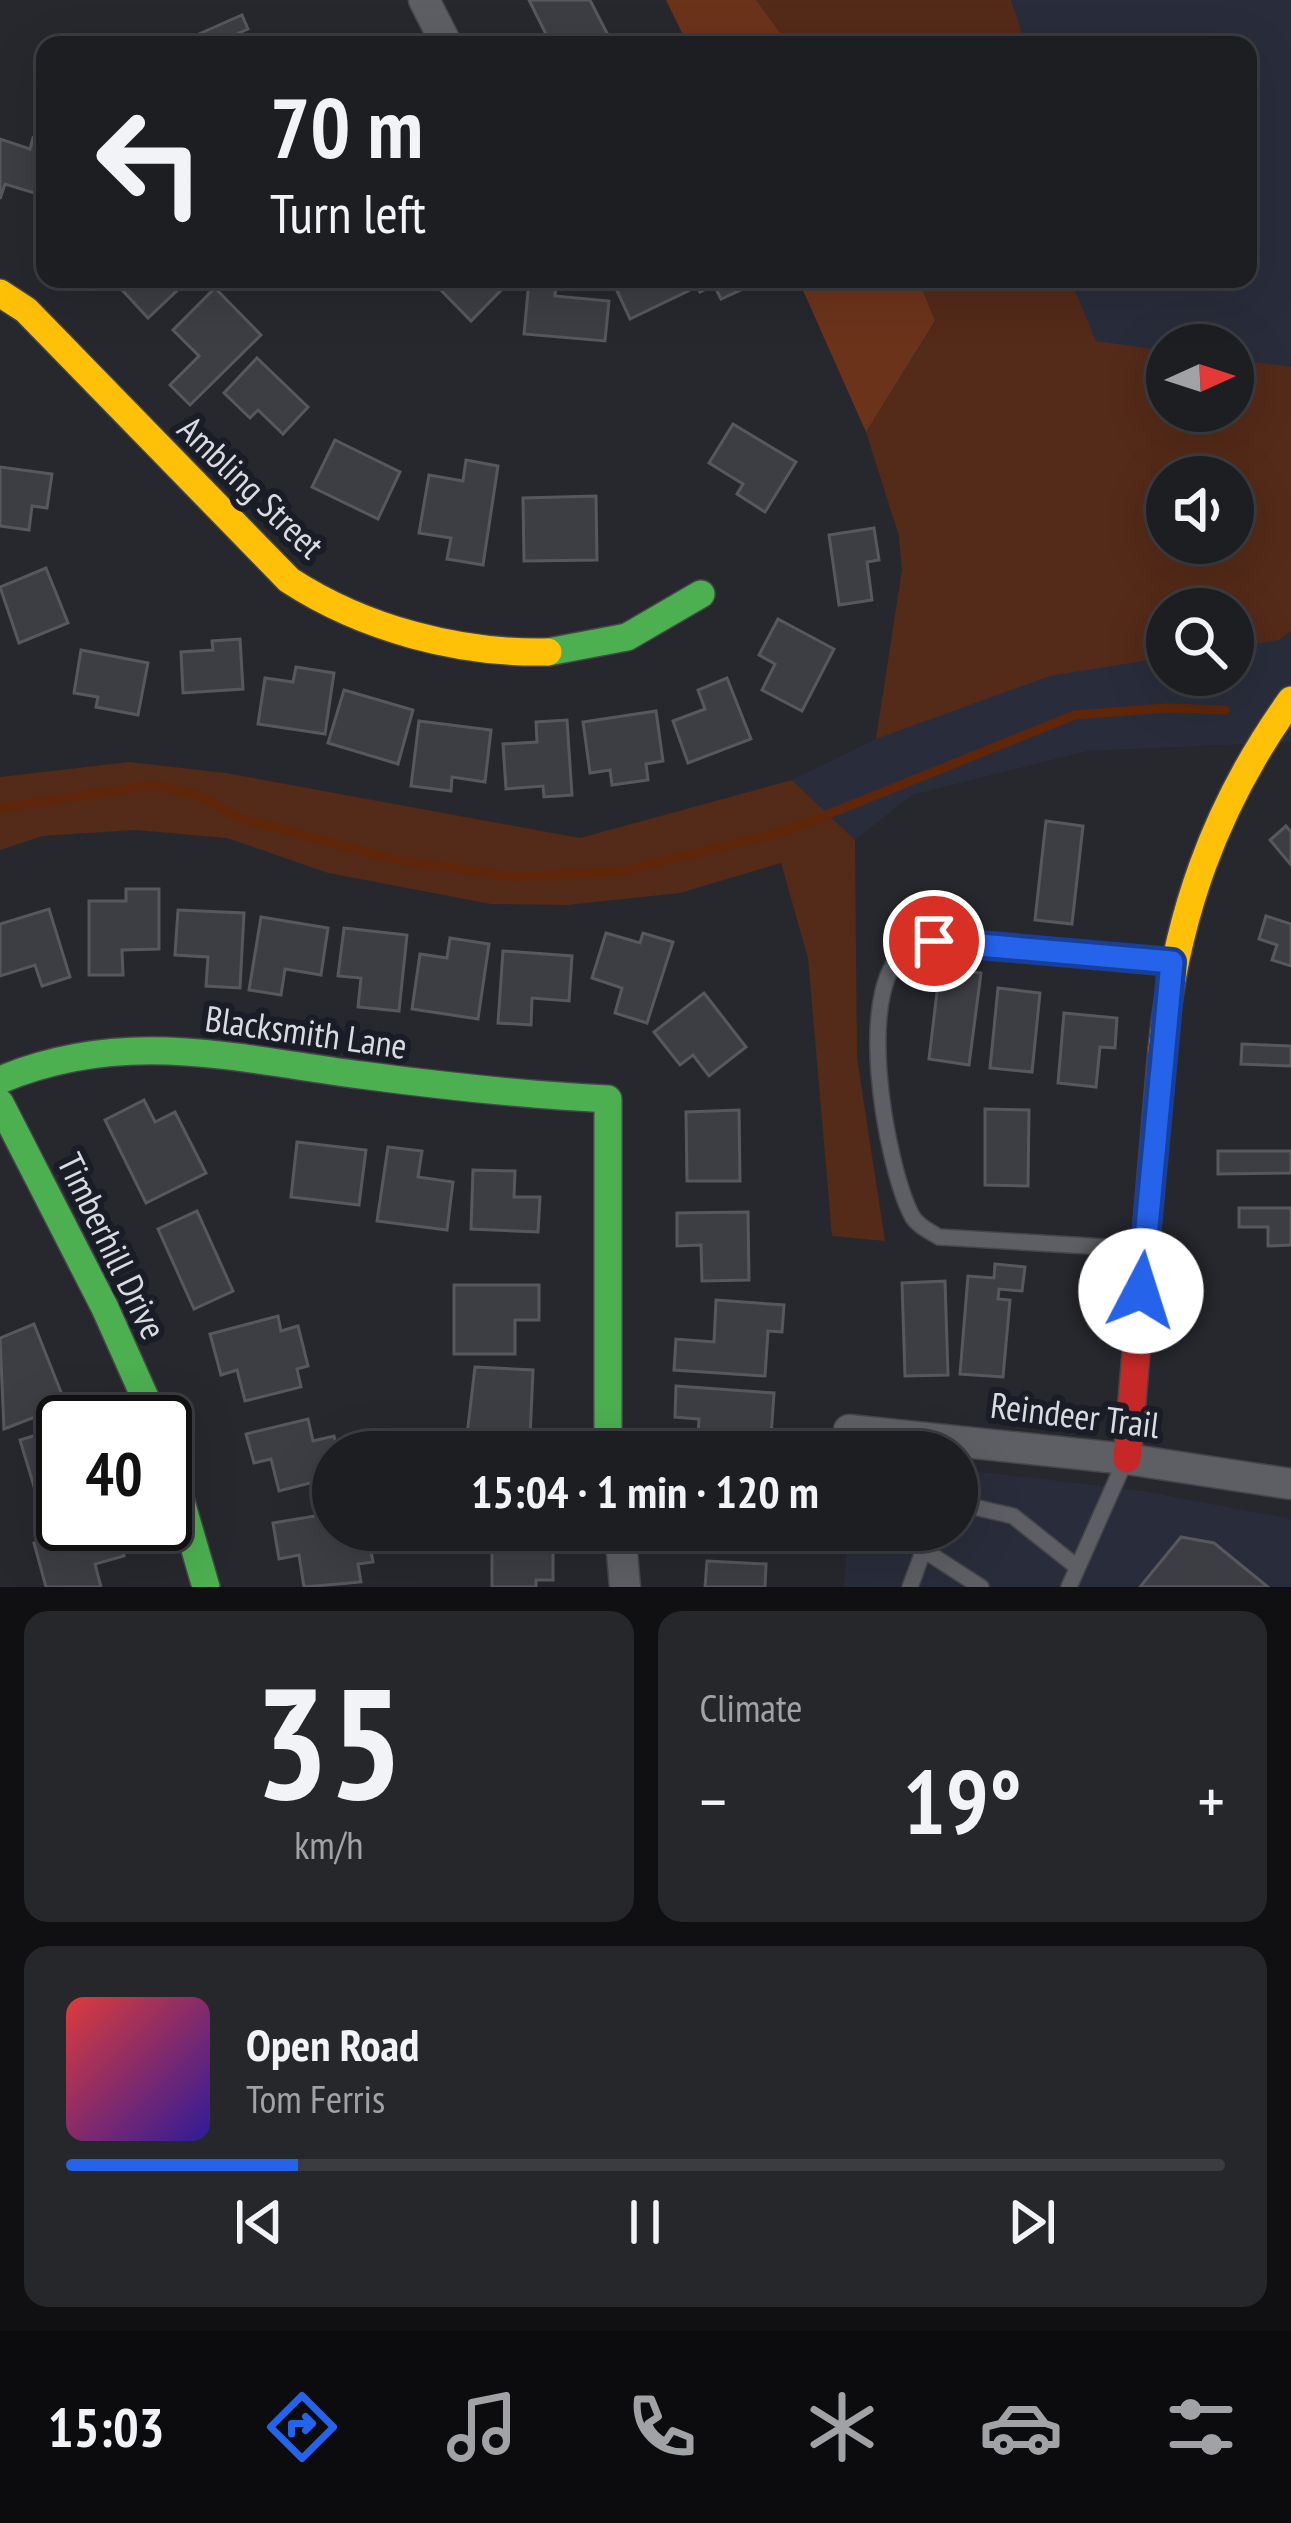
<!DOCTYPE html>
<html lang="en">
<head>
<meta charset="utf-8">
<style>
	body { margin:0; font-family:"PT Sans Narrow",sans-serif; background:#25272a; color:#f1f3f6; height:100vh; display:flex; flex-direction:column; font-size:45px; white-space:nowrap }
	* { box-sizing:border-box; margin:0 }
	p { font-size:39px; color:#a0a2a5 }
	.icon { flex:none; width:66px; height:66px; fill:none; stroke:currentColor; stroke-width:2; stroke-linecap:round; stroke-linejoin:round }
	.map { position:relative; height:1587px; overflow:hidden }
	.side { display:flex; flex-direction:column; gap:24px; padding:24px; background:#101013; flex:1 }
	.side>* { flex:none }
	.top-card { position:absolute; left:36px; top:36px; width:1221px; height:252px; border-radius:24px; box-shadow:0 12px 48px #0002,0 0 0 3px #3b3c40; background:#1d1e22; color:#f1f3f6; overflow:hidden }
	.needle { width:78px; rotate:87deg }
	.buttons { position:absolute; left:1146px; top:324px; display:grid; gap:24px }
	.buttons a { display:grid; place-items:center; width:108px; height:108px; border-radius:50%; background:#1d1e22; box-shadow:0 12px 48px #0002,0 0 0 3px #3b3c40; font-size:60px }
	.speed { position:absolute; left:36px; top:1395px; display:flex; gap:24px; font-size:60px; font-weight:700; text-align:center }
	.speed>* { display:grid; place-content:center; width:156px; height:156px; border-radius:50%; background:#1d1e22; box-shadow:0 12px 48px #0002,0 0 0 3px #3b3c40; line-height:1 }
	.speed .limit { border:6px solid #111; border-radius:18px; background:#fff; color:#111 }
	.pin { position:absolute; display:grid; place-items:center; width:102px; height:102px; color:#fff; margin:-51px; border:6px solid #fff; border-radius:50%; box-shadow:0 3px 12px #0007 }
	.me { position:absolute; width:132px; margin:-66px; rotate:5deg; stroke-linejoin:round; filter:drop-shadow(0 0 9px #0008) }
	.turn { display:flex; align-items:center; gap:42px; height:252px; padding:0 36px; font-size:54px }
	.turn .icon { width:156px; height:156px; stroke-width:2.5 }
	.turn b { display:block; font-size:84px; line-height:102px }
	.big { font-size:90px; font-weight:600; line-height:1.1 }
	.side .tile { flex:1; display:flex; flex-direction:column; justify-content:center; gap:18px; min-width:0; padding:0 42px; border-radius:24px; background:#25272a }
	.side .dial { align-items:center; gap:0 }
	.dial b { font-size:156px; line-height:1 }
	.song { display:flex; align-items:center; gap:36px }
	.cover { width:144px; height:144px; border-radius:18px; background:linear-gradient(135deg,hsl(0 70% 55%),hsl(250 70% 35%)) }
	.played { height:12px; border-radius:6px; background:linear-gradient(90deg,#2563eb 20%,#3b3c40 20%) }
	.keys { display:flex; justify-content:space-around; direction:ltr }
	.heat { display:flex; justify-content:space-between; align-items:center; font-size:66px; direction:ltr }
	.side .tiles { flex:1; display:grid; gap:24px; grid-template-columns:1fr 1fr }
	.tile:last-child { grid-column:span 2 }
	.trip { position:absolute; left:312px; top:1431px; width:666px; height:120px; border-radius:60px; background:#1d1e22; box-shadow:0 12px 48px #0002,0 0 0 3px #3b3c40; font-weight:600; line-height:120px; text-align:center }
	.tabs { display:flex; height:192px; justify-content:space-around; align-items:center; background:#0c0c0e; color:#a0a2a5 }
	.tabs .icon { width:84px; height:84px }
	.tabs .active { color:#2563eb }
	.tabs b { font-size:54px; color:#f1f3f6 }
	.map>svg:first-child { display:block }
</style>
</head>
<body>
<div class="map">
<svg width="1291" height="1587" viewBox="0 0 1291 1587">
	<rect width="100%" height="100%" fill="#27282e"/>
	<g fill="#292d3b" fill-rule="evenodd">
		<path d="M666,0h625v742l-204,9 -175,44 -57,45 -63,-60 84,-41 26,-169 -3,-34 -33,-104 -68,-153h450v-234h-560zM1167,345h66v66h-66zM1167,477h66v66h-66zM1167,609h66v66h-66z"/>
		<path d="M957,1469l185,22 149,28v68h-447l5,-57h108z"/>
	</g>
	<g fill="#542a18" fill-rule="evenodd">
		<path d="M756,0h255l15,45h-237z"/>
		<path d="M918,279h152l26,62 71,10v60h66v-52l58,8v264l-12,9 -46,7v-38h-66v48l-117,19 -174,63 26,-169 -3,-34 -33,-104 69,-110zM1167,477h66v66h-66z"/>
		<path d="M129,762l97,11 354,65 212,-58 63,60 2,218 28,183 -53,-5 -24,-278 -27,-95 -101,30 -113,12 -76,-1 -163,-31 -101,-35 -92,-8 -93,6 -42,14v-73z"/>
	</g>
	<g fill="#6c331b">
		<path d="M666,0h90l33,45h-101z"/>
		<path d="M798,279h120l17,42 -69,111z"/>
	</g>
	<g fill="none" stroke-linecap="round" stroke-linejoin="round">
		<path stroke="#60260a" stroke-width="9" d="M0,808l153,-23 43,9 43,24 157,42 119,17 108,-6 161,-39 291,-117 91,-7 59,2"/>
	</g>
	<g fill="#3d3e43" stroke="#57585d" stroke-width="3">
		<path d="M529,0h61l19,37 -15,8h-55l8,-9z"/>
		<path d="M242,15l6,14 -25,11 2,5h-51z"/>
		<path d="M33,138l12,4 -4,53 -36,-11 -5,15v-60l30,10z"/>
		<path d="M112,279h70l3,4 -37,35z"/>
		<path d="M430,279h78l2,2 -39,40z"/>
		<path d="M682,279l6,12 -58,28 -18,-39z"/>
		<path d="M694,279h71l-44,20 -7,-14 -14,7z"/>
		<path d="M529,281l27,2 -1,13 54,5 -4,40 -81,-7z"/>
		<path d="M215,288l46,47 -71,70 -20,-20 29,-29 -26,-26z"/>
		<path d="M257,358l51,49 -25,27 -25,-24 -8,8 -26,-25z"/>
		<path d="M733,424l63,38 -31,50 -28,-18 6,-10 -34,-21z"/>
		<path d="M335,440l65,32 -22,47 -66,-32z"/>
		<path d="M466,460l32,6 -15,99 -36,-6 4,-21 -32,-5 10,-58 34,6z"/>
		<path d="M0,467l52,7 -5,34 -15,-2 -3,24 -29,-4z"/>
		<path d="M596,496l1,64 -73,1 -1,-63z"/>
		<path d="M874,528l5,32 -12,2 5,38 -33,5 -10,-70z"/>
		<path d="M46,568l22,55 -49,20 -19,-56z"/>
		<path d="M778,619l56,30 -32,62 -40,-21 13,-26 -16,-9z"/>
		<path d="M240,639l3,50 -60,4 -2,-41 32,-2 -1,-9z"/>
		<path d="M81,650l67,13 -10,52 -42,-8 2,-10 -24,-4z"/>
		<path d="M296,667l38,6 -9,61 -67,-10 7,-46 28,4z"/>
		<path d="M727,678l24,61 -63,24 -15,-42 32,-12 -7,-19z"/>
		<path d="M344,690l69,20 -15,54 -70,-21z"/>
		<path d="M656,711l7,50 -17,3 2,16 -36,5 -2,-15 -20,3 -7,-51z"/>
		<path d="M567,720l5,75 -28,2 -1,-11 -37,3 -3,-45 34,-2 -1,-20z"/>
		<path d="M419,721l72,9 -6,52 -33,-5 -1,14 -40,-5z"/>
		<path d="M1046,821l37,5 -11,98 -37,-4z"/>
		<path d="M1286,826l5,6v33l-21,-25z"/>
		<path d="M126,889h33v60l-37,1 1,25h-34v-74h37z"/>
		<path d="M49,909l21,68 -28,9 -7,-21 -35,11v-52z"/>
		<path d="M178,910l66,3 -4,75 -34,-2 2,-29 -33,-2z"/>
		<path d="M1266,916l25,8v42l-19,-6 5,-15 -18,-6z"/>
		<path d="M261,917l67,11 -7,47 -36,-6 -4,26 -32,-5z"/>
		<path d="M344,928l63,7 -8,76 -41,-4 3,-29 -23,-2z"/>
		<path d="M606,933l34,10 3,-10 30,9 -26,81 -32,-10 7,-25 -30,-10z"/>
		<path d="M450,938l39,6 -11,75 -66,-10 8,-55 27,4z"/>
		<path d="M503,951l69,5 -3,45 -37,-3 -1,27 -33,-2z"/>
		<path d="M940,967l41,6 -12,92 -40,-6z"/>
		<path d="M998,988l42,5 -8,79 -42,-4z"/>
		<path d="M704,993l42,54 -37,29 -16,-21 -13,10 -26,-33z"/>
		<path d="M1064,1013l53,5 -2,30 -15,-1 -4,40 -38,-4z"/>
		<path d="M1242,1044l49,2v20l-50,-2z"/>
		<path d="M144,1100l11,22 20,-10 31,61 -60,30 -41,-83z"/>
		<path d="M985,1109l44,1 -1,76 -43,-1z"/>
		<path d="M739,1110l1,71h-53l-1,-69z"/>
		<path d="M297,1142l69,8 -7,55 -68,-8z"/>
		<path d="M388,1147l34,4 -4,26 35,5 -6,48 -70,-9z"/>
		<path d="M1218,1151h73v22l-73,1z"/>
		<path d="M473,1170l42,1 -1,26h26l-2,35 -67,-3z"/>
		<path d="M1239,1208h52v37l-23,1v-19h-29z"/>
		<path d="M197,1211l36,80 -39,18 -36,-80z"/>
		<path d="M748,1212l1,68 -47,1 -1,-36 -24,1v-33z"/>
		<path d="M995,1264l30,3 -3,24 -23,-2 -1,10 12,1 -7,77 -43,-3 8,-98 26,2z"/>
		<path d="M945,1281l3,94 -43,1 -3,-93z"/>
		<path d="M454,1285h85v35h-24v34h-61z"/>
		<path d="M716,1300l68,5 -2,27 -14,-1 -3,45 -91,-6 2,-31 38,3z"/>
		<path d="M278,1316l3,15 17,-5 10,40 -11,3 4,18 -56,14 -8,-31 -16,5 -11,-41z"/>
		<path d="M34,1324l32,81 -62,24 -4,-91z"/>
		<path d="M475,1367l58,3 -3,68 -63,-3z"/>
		<path d="M676,1386l98,7 -3,44 -26,-1 -1,16h-47l2,-33 -24,-2z"/>
		<path d="M308,1419l5,22 21,-5 4,16h-5v25l-54,14 -8,-32 -17,4 -8,-29z"/>
		<path d="M63,1427v91l-18,5 -25,-83z"/>
		<path d="M772,1431l31,1 -1,20h-31z"/>
		<path d="M333,1513v17h16l1,8 18,-3 5,27 -15,2 3,18 -57,5 -5,-32 -20,4 -6,-36z"/>
		<path d="M104,1524h11l9,32 -29,8 6,23h-55l-12,-44z"/>
		<path d="M719,1530h46v21l-47,-2z"/>
		<path d="M492,1534h61v46h-17v7h-44z"/>
		<path d="M1181,1537l33,6 54,44h-128z"/>
		<path d="M707,1561l59,3 -1,23h-60z"/>
	</g>
	<g fill="none" stroke-linecap="round" stroke-linejoin="round">
		<g stroke="#45454a" stroke-width="18">
			<g id="lane">
				<path d="M1139,1249l-200,-12c-10,-6 -23,-12 -28,-23 -25,-50 -61,-239 2,-268 36,-17 208,11 256,15"/>
				<path d="M957,1503l56,13 64,51"/>
				<path d="M922,1549l59,38"/>
				<path d="M910,1587l21,-57"/>
				<path d="M1069,1587l56,-126"/>
			</g>
		</g>
		<g stroke="#45454a" stroke-width="33">
			<g id="street">
				<path d="M424,0l23,45"/>
				<path d="M849,1430l278,29 164,25"/>
				<path d="M620,1530l5,57"/>
			</g>
		</g>
		<g stroke="#45454a" stroke-width="30">
			<g id="fast">
				<path d="M548,652l79,-15 74,-43"/>
				<path d="M0,1080c124,-52 233,-22 361,-5 83,11 164,20 247,24v353"/>
				<path d="M0,1103l105,205 51,114"/>
				<path d="M165,1447l41,140"/>
			</g>
		</g>
		<g stroke="#45454a" stroke-width="30">
			<g id="slow">
				<path d="M0,293l26,17 263,270c75,49 171,74 259,72"/>
				<path d="M1162,1050c13,-131 52,-243 129,-350"/>
			</g>
		</g>
		<g stroke="#45454a" stroke-width="30">
			<path id="jam" d="M1127,1459l35,-409"/>
		</g>
		<use href="#lane" stroke="#5d5f64" stroke-width="15"/>
		<use href="#street" stroke="#5d5f64" stroke-width="30"/>
		<use href="#fast" stroke="#4caf50" stroke-width="27"/>
		<use href="#slow" stroke="#ffc107" stroke-width="27"/>
		<use href="#jam" stroke="#c62828" stroke-width="27"/>
	</g>
	<g fill="none" stroke-linecap="round" stroke-linejoin="round">
		<g stroke="#184099" stroke-width="30">
			<path id="route" d="M934,941l238,21 -31,329"/>
		</g>
		<use href="#route" stroke="#2563eb" stroke-width="21"/>
	</g>
	<g text-anchor="middle" stroke-width="12" stroke-linejoin="round" paint-order="stroke">
		<g font-size="36" fill="#d9dbe1" stroke="#1a1d27">
			<text transform="translate(251 487) rotate(44)" y="13">Ambling Street</text>
			<text transform="translate(306 1032) rotate(8)" y="13">Blacksmith Lane</text>
			<text transform="translate(112 1246) rotate(64)" y="13">Timberhill Drive</text>
			<text transform="translate(1075 1415) rotate(7)" y="13">Reindeer Trail</text>
		</g>
	</g>
</svg>
<div class="buttons">
<a><svg class="needle" viewBox="-14 -14 28 28"><path d="M0-13l5 13h-10z" fill="#e53935"/><path d="M0 13l5-13h-10z" fill="#a0a2a5"/></svg></a>
<a><svg class="icon" aria-label="sound" viewBox="0 0 24 24"><path d="M4 9h4l5-4v14l-5-4H4zM17 9q2 3 0 6"/></svg></a>
<a><svg class="icon" aria-label="search" viewBox="0 0 24 24"><circle cx="10" cy="10" r="6"/><path d="M15 15l6 6"/></svg></a>
</div>
<div class="speed"><div class="limit">40</div></div>
<div class="pin" style="left:934px;top:941px;background:#d93025"><svg class="icon" aria-label="arrive" viewBox="0 0 24 24"><path d="M6 21V4h12l-3 4 3 4H6"/></svg></div>
<svg class="me" style="left:1141px;top:1291px" viewBox="-20 -20 40 40"><circle r="19" fill="#fff"/><path d="M0-13L10 11 0 6-10 11z" fill="#2563eb"/></svg>
<div class="trip">15:04 · 1 min · 120 m</div>
<div class="top-card">
<div class="turn"><svg class="icon" aria-label="left" viewBox="0 0 24 24"><path d="M17 20v-9H6M10 6l-5 5 5 5"/></svg><div><b>70 m</b>Turn left</div></div>
</div>
</div>
<section class="side">
<div class="tiles">
<div class="tile dial"><b>35</b><p>km/h</p></div>
<div class="tile"><p>Climate</p>
<div class="heat"><a>−</a><b class="big">19°</b><a>+</a></div>
</div>
<div class="tile">
<div class="song"><i class="cover"></i><div><b>Open Road</b><p>Tom Ferris</p></div></div>
<div class="played"></div>
<div class="keys"><svg class="icon" aria-label="previous" viewBox="0 0 24 24"><path d="M18 5L8 12l10 7zM5 5v14"/></svg><svg class="icon" aria-label="pause" viewBox="0 0 24 24"><path d="M8 5v14M16 5v14"/></svg><svg class="icon" aria-label="next" viewBox="0 0 24 24"><path d="M6 5l10 7-10 7zM19 5v14"/></svg></div>
</div>
</div>
</section>
<nav class="tabs">
<b>15:03</b>
<svg class="icon active" aria-label="directions" viewBox="0 0 24 24"><path d="M12 3l9 9-9 9-9-9zM9 14v-3h6M13 9l2 2-2 2"/></svg>
<svg class="icon" aria-label="music" viewBox="0 0 24 24"><path d="M9 18V5l10-2v13"/><circle cx="6" cy="18" r="3"/><circle cx="16" cy="16" r="3"/></svg>
<svg class="icon" aria-label="phone" viewBox="0 0 24 24"><path d="M5 4h4l2 5-3 2q2 4 5 5l2-3 5 2v4C11 20 4 13 5 4z"/></svg>
<svg class="icon" aria-label="climate" viewBox="0 0 24 24"><path d="M12 3v18M4 7l16 10M4 17L20 7"/></svg>
<svg class="icon" aria-label="car" viewBox="0 0 24 24"><path d="M5 17H2v-5l4-1 3-4h7l3 4 3 1v5h-3M9 17h6M6 11h13"/><circle cx="7" cy="17" r="2"/><circle cx="17" cy="17" r="2"/></svg>
<svg class="icon" aria-label="filters" viewBox="0 0 24 24"><path d="M4 7h16M4 17h16"/><circle cx="9" cy="7" r="2"/><circle cx="15" cy="17" r="2"/></svg>
</nav>
</body>
</html>
